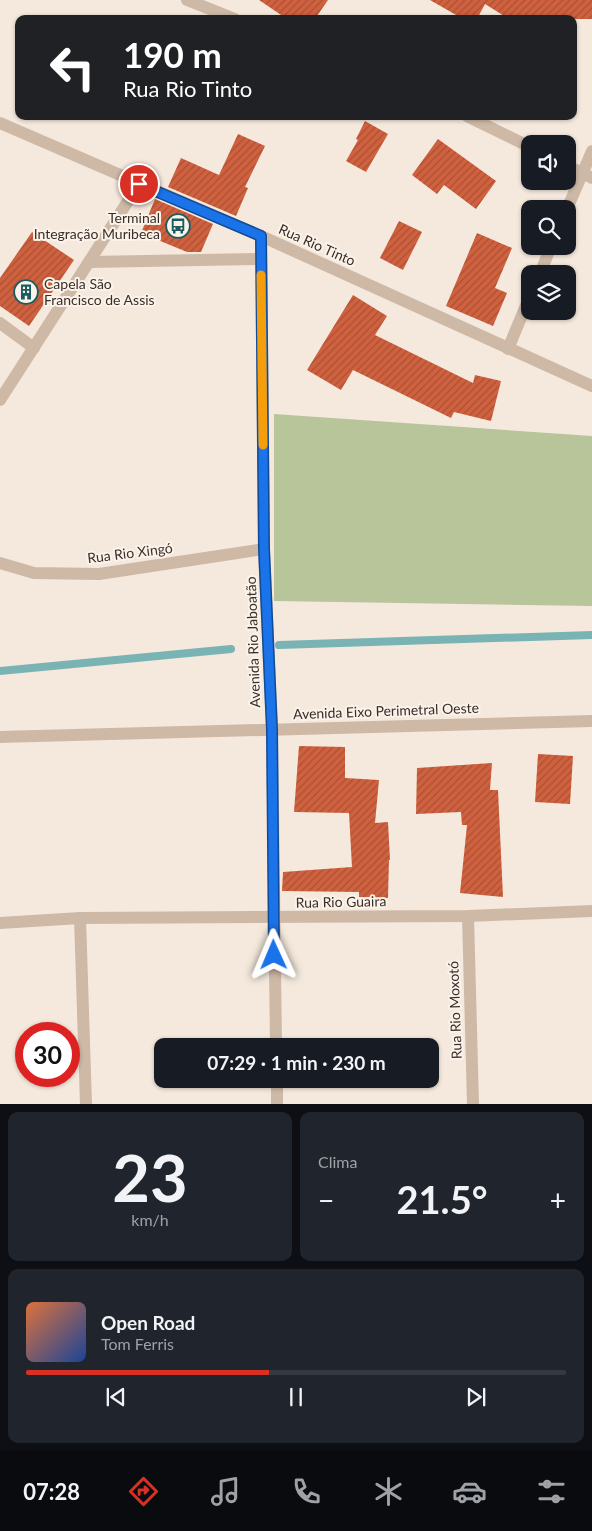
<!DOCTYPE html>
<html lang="pt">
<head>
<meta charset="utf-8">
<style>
	body { margin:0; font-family:Lato,sans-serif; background:#20242c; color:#f1f3f6; height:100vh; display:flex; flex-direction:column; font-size:19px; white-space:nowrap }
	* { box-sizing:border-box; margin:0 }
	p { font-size:16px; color:#9ea1a6 }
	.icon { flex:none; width:28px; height:28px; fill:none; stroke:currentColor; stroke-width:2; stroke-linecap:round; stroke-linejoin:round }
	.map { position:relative; height:1104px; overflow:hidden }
	.side { display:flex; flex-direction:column; gap:8px; padding:8px; background:#0d0f14; flex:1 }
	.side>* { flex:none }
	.hud { position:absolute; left:15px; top:15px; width:562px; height:105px; border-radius:10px; box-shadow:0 1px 4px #0004; background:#202124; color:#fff; overflow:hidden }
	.fabs { position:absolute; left:521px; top:135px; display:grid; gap:10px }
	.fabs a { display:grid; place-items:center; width:55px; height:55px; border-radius:10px; background:#171b24; box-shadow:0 1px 4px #0004; font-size:25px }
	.speed { position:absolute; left:15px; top:1022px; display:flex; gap:10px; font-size:25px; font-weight:700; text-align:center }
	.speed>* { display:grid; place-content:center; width:65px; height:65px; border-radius:50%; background:#171b24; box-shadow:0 1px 4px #0004; line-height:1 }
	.speed .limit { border:8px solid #d22; background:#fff; color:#111 }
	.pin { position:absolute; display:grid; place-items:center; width:42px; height:42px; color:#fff; margin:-21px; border:2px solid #fff; border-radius:50%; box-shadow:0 1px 5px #0007 }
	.me { position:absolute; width:55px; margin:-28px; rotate:359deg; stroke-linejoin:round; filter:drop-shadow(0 0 4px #0008) }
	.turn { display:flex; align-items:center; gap:18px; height:105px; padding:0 25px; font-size:22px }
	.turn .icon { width:65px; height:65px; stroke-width:2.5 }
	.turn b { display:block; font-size:35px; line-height:42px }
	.big { font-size:38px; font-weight:700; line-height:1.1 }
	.side .tile { flex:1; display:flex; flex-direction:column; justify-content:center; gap:8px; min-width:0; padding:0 18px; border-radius:10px; background:#20242c }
	.side .dial { align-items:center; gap:0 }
	.dial b { font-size:65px; line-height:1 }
	.song { display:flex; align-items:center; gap:15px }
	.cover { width:60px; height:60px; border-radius:8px; background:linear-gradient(135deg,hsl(20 70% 55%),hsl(220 70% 35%)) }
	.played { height:5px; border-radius:2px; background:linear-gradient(90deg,#d93025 45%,#363941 45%) }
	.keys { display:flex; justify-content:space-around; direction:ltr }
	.heat { display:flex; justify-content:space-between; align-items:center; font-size:28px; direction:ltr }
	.side .tiles { flex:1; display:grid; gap:8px; grid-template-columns:1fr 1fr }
	.tile:last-child { grid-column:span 2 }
	.trip { position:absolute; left:154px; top:1038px; width:285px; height:50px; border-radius:10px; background:#171b24; box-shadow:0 1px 4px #0004; font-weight:700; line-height:50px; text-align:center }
	.menu { display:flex; height:80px; justify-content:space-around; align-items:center; background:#090b0e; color:#9ea1a6 }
	.menu .icon { width:35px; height:35px }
	.menu .current { color:#d93025 }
	.menu b { font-size:22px; color:#f1f3f6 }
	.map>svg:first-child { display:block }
</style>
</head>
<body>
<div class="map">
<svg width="592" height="1104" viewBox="0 0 592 1104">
	<defs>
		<pattern id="building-hatch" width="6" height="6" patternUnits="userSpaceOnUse" patternTransform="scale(1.25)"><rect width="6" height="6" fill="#d0613f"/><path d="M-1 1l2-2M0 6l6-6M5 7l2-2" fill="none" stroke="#aa5035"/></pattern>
	</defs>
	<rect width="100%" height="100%" fill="#f5e9dd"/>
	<path fill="#b8c59b" d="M274,414l318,22v170l-318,-5z"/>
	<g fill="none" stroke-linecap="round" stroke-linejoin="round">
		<g stroke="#79b3b4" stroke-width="8">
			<path d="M279,645l313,-10"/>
			<path d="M0,671l231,-22"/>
		</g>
	</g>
	<g fill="url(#building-hatch)">
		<path d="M259,0h69l-13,19h-28z"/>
		<path d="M430,0h162v19h-83l-24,-15 -8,15h-14z"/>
		<path d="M365,121l23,13 -22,38 -20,-11 12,-21 -2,-1z"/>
		<path d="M238,134l27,12 -20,41 3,1 -12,28 -68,-29 13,-29 38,17z"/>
		<path d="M438,139l58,42 -20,28 -32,-24 -7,9 -25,-19z"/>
		<path d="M155,199l58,25 -12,28h-14l-46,-19z"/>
		<path d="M399,221l23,11 -19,38 -23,-12z"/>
		<path d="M32,232l42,28 -45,66 -29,-20v-28z"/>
		<path d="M477,233l35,15 -17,40 12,5 -14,33 -47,-20z"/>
		<path d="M353,295l34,21 -12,19 98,48 2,-8 26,6 -10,40 -37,-9 -3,6 -98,-48 -12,20 -34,-20z"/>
		<path d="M299,746l46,1v31l34,2 -4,43 13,-1 2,38h-1l-1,38 -29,-1v-5l-77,-1 1,-19 69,-5 -3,-54 -55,-1z"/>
		<path d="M538,754l35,2 -3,48 -35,-2z"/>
		<path d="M492,763l-2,27h8l5,107 -43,-4 7,-68h-5l-1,-13 -45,2 1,-46z"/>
	</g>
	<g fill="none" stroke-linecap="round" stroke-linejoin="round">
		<g stroke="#ceb9a7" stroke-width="12">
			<path d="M187,0l48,19"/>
			<path d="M467,116l63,31"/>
			<path d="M0,123l261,113 331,150"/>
			<path d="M568,166l24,12"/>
			<path d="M567,209l25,-58"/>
			<path d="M261,236l3,313 8,180 4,317"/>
			<path d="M89,262l172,-3"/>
			<path d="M540,274l11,-28"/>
			<path d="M0,323l34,25"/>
			<path d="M508,349l22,-53"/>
			<path d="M0,400l139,-216"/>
			<path d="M0,563l34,10 65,1 165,-25"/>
			<path d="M0,737l592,-16"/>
			<path d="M468,916l5,188"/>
			<path d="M80,918l6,186"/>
			<path d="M0,923l80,-5 388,-2 124,-5"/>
			<path d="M277,1079v25"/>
		</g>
	</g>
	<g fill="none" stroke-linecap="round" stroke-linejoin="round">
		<g stroke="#114b97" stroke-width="12">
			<path id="route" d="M139,184l122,52 3,313 8,181 2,225"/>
		</g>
		<use href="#route" stroke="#1a73e8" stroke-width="9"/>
		<path stroke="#f59e0b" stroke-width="9" d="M261,275l2,170"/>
	</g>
	<defs>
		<g id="bus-ring" transform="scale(1.25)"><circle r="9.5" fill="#fbf3ea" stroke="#1a5c60" stroke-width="1.5"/><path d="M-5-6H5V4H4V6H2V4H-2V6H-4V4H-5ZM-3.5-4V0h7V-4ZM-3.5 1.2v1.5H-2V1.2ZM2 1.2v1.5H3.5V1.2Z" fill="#1a5c60"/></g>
		<g id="building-ring" transform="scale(1.25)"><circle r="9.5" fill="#fbf3ea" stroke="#1a5c60" stroke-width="1.5"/><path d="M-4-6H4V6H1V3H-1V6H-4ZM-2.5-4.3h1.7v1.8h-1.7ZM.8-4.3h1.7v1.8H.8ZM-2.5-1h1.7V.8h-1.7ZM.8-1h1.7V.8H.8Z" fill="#1a5c60"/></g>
	</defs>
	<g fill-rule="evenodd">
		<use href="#bus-ring" x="178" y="226"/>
		<use href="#building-ring" x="26" y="292"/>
	</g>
	<g text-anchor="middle" stroke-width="4" stroke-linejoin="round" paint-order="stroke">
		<g font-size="14" fill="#3a2e28" stroke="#fbf3ea" text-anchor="end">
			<text x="160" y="223">Terminal<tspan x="160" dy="16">Integração Muribeca</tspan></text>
			<text x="44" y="289" text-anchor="start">Capela São<tspan x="44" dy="16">Francisco de Assis</tspan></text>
		</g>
		<g font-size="14" fill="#3a2e28" stroke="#fbf3ea">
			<text transform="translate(317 245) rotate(24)" y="5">Rua Rio Tinto</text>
			<text transform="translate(130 553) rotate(-7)" y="5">Rua Rio Xingó</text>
			<text transform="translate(253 642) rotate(-92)" y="5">Avenida Rio Jaboatão</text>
			<text transform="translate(386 711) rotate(-2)" y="5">Avenida Eixo Perimetral Oeste</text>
			<text transform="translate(341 902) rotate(-1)" y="5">Rua Rio Guaira</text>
			<text transform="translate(455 1010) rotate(-92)" y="5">Rua Rio Moxotó</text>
		</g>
	</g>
</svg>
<div class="fabs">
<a><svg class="icon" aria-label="sound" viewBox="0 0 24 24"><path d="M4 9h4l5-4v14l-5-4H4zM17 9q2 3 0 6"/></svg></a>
<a><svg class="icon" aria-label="search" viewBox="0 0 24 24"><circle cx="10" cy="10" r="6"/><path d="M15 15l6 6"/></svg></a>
<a><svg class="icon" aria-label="layers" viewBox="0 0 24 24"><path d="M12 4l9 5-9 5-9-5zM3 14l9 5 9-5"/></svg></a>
</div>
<div class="speed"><div class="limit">30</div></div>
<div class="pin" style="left:139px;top:184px;background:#d93025"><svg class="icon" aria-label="arrive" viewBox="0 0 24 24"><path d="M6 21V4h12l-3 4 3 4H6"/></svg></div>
<svg class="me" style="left:274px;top:955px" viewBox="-20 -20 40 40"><path d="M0-17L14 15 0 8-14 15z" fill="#1a73e8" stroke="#fff" stroke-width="4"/></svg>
<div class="trip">07:29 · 1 min · 230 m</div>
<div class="hud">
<div class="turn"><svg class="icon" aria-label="left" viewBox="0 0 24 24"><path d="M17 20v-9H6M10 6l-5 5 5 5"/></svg><div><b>190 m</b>Rua Rio Tinto</div></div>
</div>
</div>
<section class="side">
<div class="tiles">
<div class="tile dial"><b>23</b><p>km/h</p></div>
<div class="tile"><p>Clima</p>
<div class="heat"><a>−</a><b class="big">21.5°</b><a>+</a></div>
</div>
<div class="tile">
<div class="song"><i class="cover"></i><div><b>Open Road</b><p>Tom Ferris</p></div></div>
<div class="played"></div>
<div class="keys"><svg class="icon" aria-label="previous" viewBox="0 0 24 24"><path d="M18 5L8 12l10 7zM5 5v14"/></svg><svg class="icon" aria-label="pause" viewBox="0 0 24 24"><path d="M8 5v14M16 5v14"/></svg><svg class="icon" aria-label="next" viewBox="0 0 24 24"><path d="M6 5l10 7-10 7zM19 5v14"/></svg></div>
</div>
</div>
</section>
<nav class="menu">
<b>07:28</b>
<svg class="icon current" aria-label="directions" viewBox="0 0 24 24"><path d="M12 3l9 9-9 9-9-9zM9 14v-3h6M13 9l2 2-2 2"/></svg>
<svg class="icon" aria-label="music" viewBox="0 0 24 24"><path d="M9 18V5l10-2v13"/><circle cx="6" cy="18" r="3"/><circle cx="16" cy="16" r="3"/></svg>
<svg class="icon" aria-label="phone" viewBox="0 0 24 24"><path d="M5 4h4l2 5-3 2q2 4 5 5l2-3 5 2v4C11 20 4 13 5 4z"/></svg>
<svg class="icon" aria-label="climate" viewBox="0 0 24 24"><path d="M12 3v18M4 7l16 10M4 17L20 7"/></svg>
<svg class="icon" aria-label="car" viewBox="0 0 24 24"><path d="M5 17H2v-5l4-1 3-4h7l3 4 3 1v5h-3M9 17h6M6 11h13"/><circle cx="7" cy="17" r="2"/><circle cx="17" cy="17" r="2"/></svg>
<svg class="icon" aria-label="filters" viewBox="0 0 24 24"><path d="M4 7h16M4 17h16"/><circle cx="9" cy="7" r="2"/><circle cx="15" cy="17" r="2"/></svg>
</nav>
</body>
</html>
